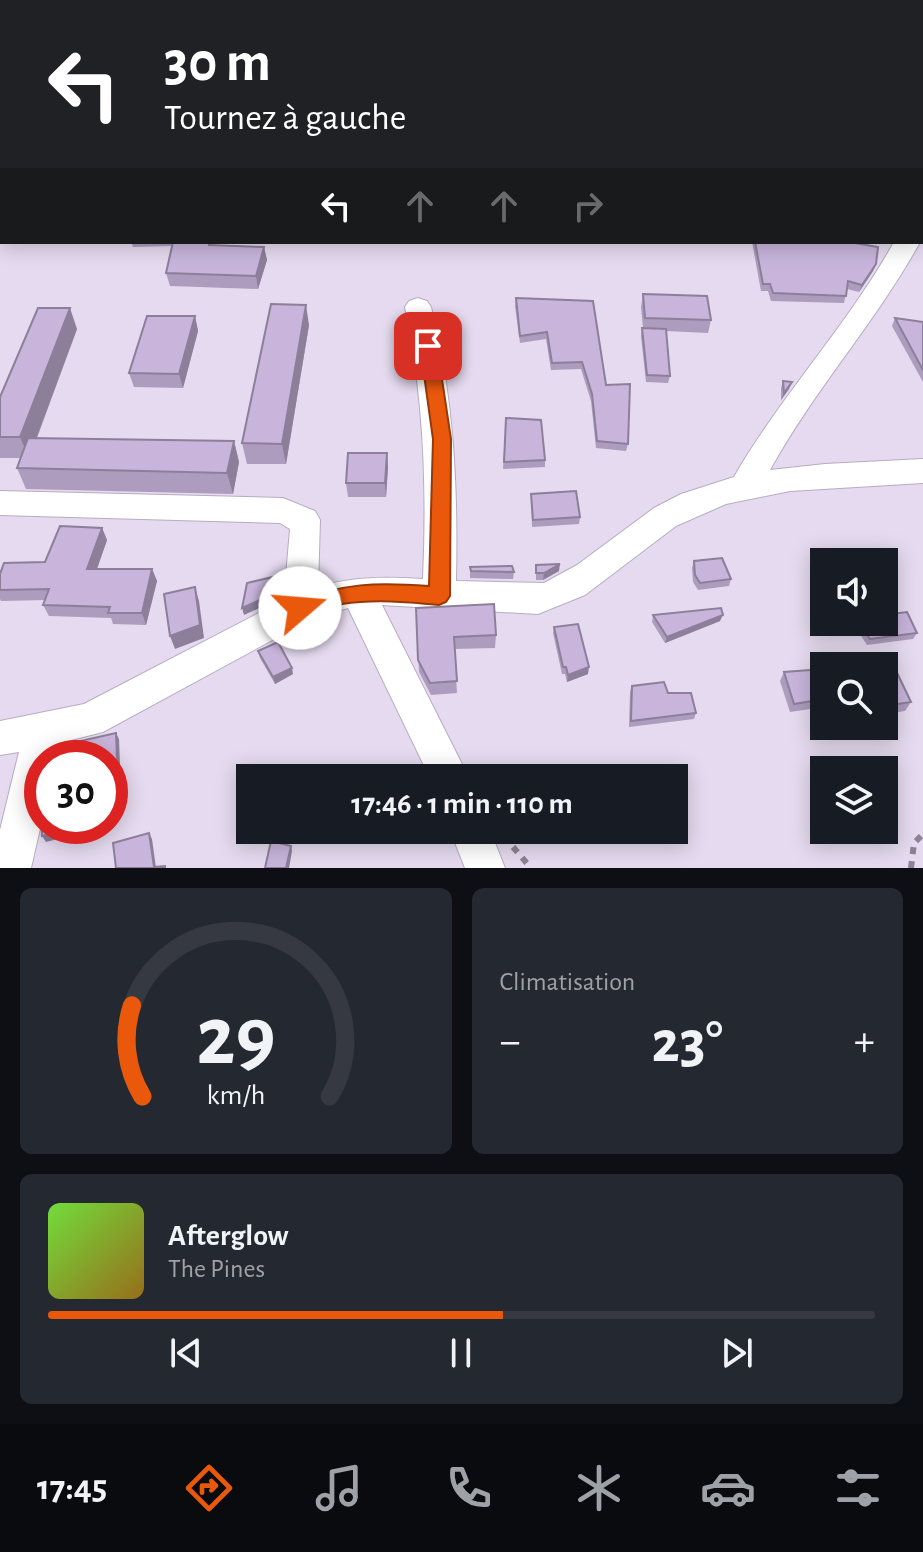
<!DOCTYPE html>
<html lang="fr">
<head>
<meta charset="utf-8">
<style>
	body { margin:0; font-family:"Alegreya Sans",sans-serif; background:#242831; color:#f1f3f6; height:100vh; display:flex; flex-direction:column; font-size:30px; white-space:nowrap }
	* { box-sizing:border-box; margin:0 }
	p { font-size:26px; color:#9ea1a6 }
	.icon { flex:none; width:44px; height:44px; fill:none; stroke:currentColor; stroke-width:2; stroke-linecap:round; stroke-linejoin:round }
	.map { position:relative; height:868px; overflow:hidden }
	.side { display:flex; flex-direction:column; gap:20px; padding:20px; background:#0d0f14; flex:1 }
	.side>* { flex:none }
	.hud { position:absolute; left:0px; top:0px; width:924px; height:244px; box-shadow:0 4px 20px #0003; background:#202124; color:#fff; overflow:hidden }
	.controls { position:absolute; left:810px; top:548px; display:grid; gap:16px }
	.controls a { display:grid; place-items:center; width:88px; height:88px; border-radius:0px; background:#171b24; box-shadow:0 4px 20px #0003; font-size:40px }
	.speed { position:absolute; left:24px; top:740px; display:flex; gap:16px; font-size:40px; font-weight:700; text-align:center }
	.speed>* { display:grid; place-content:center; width:104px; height:104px; border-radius:50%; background:#171b24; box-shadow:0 4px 20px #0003; line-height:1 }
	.speed .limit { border:12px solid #d22; background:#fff; color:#111 }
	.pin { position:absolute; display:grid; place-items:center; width:68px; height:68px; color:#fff; margin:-34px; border-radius:16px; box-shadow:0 4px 12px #0006 }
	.me { position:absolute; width:88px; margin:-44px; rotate:72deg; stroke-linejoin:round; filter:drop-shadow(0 0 6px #0008) }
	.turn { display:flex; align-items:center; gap:28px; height:168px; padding:0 32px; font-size:36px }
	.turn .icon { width:104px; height:104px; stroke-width:2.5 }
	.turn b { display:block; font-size:56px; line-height:68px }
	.lanes { display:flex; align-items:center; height:76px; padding:0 32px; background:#0003; justify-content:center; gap:40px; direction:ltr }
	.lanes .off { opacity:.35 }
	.big { font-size:60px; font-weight:600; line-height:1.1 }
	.side .card { flex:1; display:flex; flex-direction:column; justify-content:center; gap:12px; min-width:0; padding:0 28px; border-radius:12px; background:#242831 }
	.side .dial { align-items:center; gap:0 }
	.dial svg { height:208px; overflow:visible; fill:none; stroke:#363941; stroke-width:7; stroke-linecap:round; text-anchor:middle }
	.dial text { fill:#f1f3f6; stroke:none }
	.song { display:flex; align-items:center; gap:24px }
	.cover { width:96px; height:96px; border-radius:12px; background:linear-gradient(135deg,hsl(100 70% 55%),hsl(40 70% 35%)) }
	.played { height:8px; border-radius:4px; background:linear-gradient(90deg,#ea580c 55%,#363941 55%) }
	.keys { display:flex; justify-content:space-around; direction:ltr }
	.heat { display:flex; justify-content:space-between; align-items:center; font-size:44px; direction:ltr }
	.side .tiles { flex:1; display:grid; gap:20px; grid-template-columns:1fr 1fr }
	.card:last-child { grid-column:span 2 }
	.trip { position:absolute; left:236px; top:764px; width:452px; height:80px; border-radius:0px; background:#171b24; box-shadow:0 4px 20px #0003; font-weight:600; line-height:80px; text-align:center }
	.tab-bar { display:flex; height:128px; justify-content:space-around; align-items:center; background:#090b0e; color:#9ea1a6 }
	.tab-bar .icon { width:56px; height:56px }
	.tab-bar .active { color:#ea580c }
	.tab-bar b { font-size:36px; color:#f1f3f6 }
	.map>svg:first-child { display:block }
</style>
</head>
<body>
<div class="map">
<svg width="923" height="868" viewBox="0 0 923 868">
	<rect width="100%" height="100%" fill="#e5daef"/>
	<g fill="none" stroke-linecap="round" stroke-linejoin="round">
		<g stroke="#b7acc1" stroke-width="2">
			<g id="minor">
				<rect x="48" y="0" width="20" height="2"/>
				<path d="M557,0h24l2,2h-24z"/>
				<rect x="922" y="171" width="1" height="15"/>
				<path d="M923,201v16h-1v-16z"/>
				<path d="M894,242h26c-44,80 -106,148 -150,228l55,-6 98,-5v24l-133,8 -64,13 -50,22 -91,69 -47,19 -156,-9 87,173h-39l-82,-170 -37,11 -208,113 -44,11 -3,15h-14v62l-11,48h-31v-38l19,-78 -19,3v-34l84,-17 200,-104 6,-71 -10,-6 -280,-8v-24l283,7 32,13 5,9 -2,67c35,-11 69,-10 105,-8 4,-92 1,-181 -18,-272l4,-6 9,-3 9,3 4,6c23,91 27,180 25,274l88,2 33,-18 77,-57 27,-14 53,-17c48,-83 114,-152 160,-235z"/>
				<path d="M450,830h40l15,38h-40z"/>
			</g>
		</g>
		<g stroke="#8a8391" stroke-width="6" stroke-dasharray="7 7" stroke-linecap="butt">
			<path d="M513,847l18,21"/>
			<path d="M911,868l3,-25 9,-9"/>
		</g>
		<use href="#minor" fill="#fff" fill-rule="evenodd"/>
	</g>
	<g fill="#ad9cbd">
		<path d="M131,242h84l-1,3 50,2 3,13 -9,29 -88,-3 -4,-13 6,-27 -39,1z"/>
		<path d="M752,242h97l27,22 -3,7 -14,21 -12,-3 -3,14 -73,-2 -3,-10h-7z"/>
		<path d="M643,294l68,26 -3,13 -42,-2 4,45 -2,7 -22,-1 -5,-46 1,-8h1l-2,-21z"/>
		<path d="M516,298l90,87 22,59 -2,7 -30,-3 -5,-47 -10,-32 -30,1 -5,-31 -26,4 -5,-37z"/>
		<path d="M195,316l3,15 -15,57 -49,-1 -5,-14z"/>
		<path d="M895,318l28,4v60l-31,-56z"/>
		<path d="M309,325l-23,139h-39l-5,-21z"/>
		<path d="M77,329l-40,109 197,3 5,21 -6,32 -207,-5 -9,-21 4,-10h-21v-61z"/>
		<path d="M783,381l6,8 -8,11v-12z"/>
		<path d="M506,418l39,42v7l-42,2z"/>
		<path d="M387,453l1,14 -2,30h-38l-2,-14z"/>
		<path d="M531,494l49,23 -1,7 -47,3z"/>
		<path d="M102,528l5,12 -10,29h55l5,12 -11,44 -33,-1 -2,-6 -62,-2 -6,-11 2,-5 -44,1 -1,-2v-25l45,-12z"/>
		<path d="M694,561l37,18 -2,7 -31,4 -5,-8 -1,-14z"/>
		<path d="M536,565l23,6 -16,9h-7z"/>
		<path d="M824,565v35l-9,-12 3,-7 6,-2 -4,-6z"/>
		<path d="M470,567l44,5 -1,7 -43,-1z"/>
		<path d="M416,608l80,27 -1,13 -41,1 3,44 -26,2 -12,-23z"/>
		<path d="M653,615l67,6 -55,22 -13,-21z"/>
		<path d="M852,622h32l33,11 -4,6 -46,6z"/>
		<path d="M554,627l34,47 -21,8 -2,-8h-3l-9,-41z"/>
		<path d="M258,651l35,23 -18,10 -15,-26z"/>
		<path d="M890,658l21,44 -6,9 -21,3v-48h-23l2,-4z"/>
		<path d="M824,669v38l-34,5 -10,-31 4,-9z"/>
		<path d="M632,686l36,7 28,20 -2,6 -65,8 1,-35z"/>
		<path d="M840,726h43l-2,3 -37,7z"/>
	</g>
	<g fill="#8d7f9a">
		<path d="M264,247l3,13 -9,29 -2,-13z"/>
		<path d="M876,264l-3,7 -14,21 3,-7z"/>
		<path d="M306,305l3,20 -23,139 -4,-20z"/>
		<path d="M70,308l7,21 -48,129 -9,-21z"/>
		<path d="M195,316l3,15 -15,57 -4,-14z"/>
		<path d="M792,382l-3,7 -8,11 3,-7z"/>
		<path d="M234,441l5,21 -6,32 -6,-21z"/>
		<path d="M387,453l1,14 -2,30 -1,-14z"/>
		<path d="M102,528l5,12 -14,40 -6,-11z"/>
		<path d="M560,564l-1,7 -16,9 1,-7z"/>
		<path d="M152,569l5,12 -11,44 -4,-12z"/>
		<path d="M281,575l2,7 -2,16 -37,17 -2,-7z"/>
		<path d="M195,587l4,14 5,37 -29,11 -5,-13z"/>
		<path d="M723,615l-3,6 -55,22 2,-6z"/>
		<path d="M589,667l-1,7 -21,8 1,-7z"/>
		<path d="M292,668l1,6 -18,10 -2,-7z"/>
		<path d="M116,733l3,6 1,27 -10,2v-6z"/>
		<path d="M82,826h6v5l-42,11 -4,-6z"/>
		<path d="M149,833l3,6 4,29h-2z"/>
		<path d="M291,846l1,5 -3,17h-3z"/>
	</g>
	<g fill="#c9b5dc" stroke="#8d7f9a" stroke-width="2">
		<path d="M73,0h109l1,2h-111z"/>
		<rect x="572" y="0" width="20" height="2"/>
		<path d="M678,0h106l1,2h-106z"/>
		<path d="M173,242h36v3l55,2 -8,29 -90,-3z"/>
		<path d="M755,242h94l29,5 -2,17 -14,21 -14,-4 -2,15 -73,-3 -3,-9h-7z"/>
		<path d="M643,294l64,2 4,24 -66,-2z"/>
		<path d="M516,298l77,3 13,84 24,-1 -2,60 -31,-3 -5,-47 -10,-32 -30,1 -5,-31 -27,4z"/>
		<path d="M271,304l35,1 -24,139 -40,-1z"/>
		<path d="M38,308h32l-50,129h-20v-40z"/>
		<path d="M147,316h48l-16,58 -50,-1z"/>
		<path d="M895,318l28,4v48z"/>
		<path d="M642,328l24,1 4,47 -23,-1z"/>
		<path d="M783,381l9,1 -8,11z"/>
		<path d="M506,418l35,2 4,40 -41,2z"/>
		<path d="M28,438l206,3 -7,32 -210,-5z"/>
		<path d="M348,453h39l-2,30h-39z"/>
		<path d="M576,491l4,26 -47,3 -2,-26z"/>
		<path d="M60,526l42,2 -15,41h65l-10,44h-34l2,-6 -67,-2 6,-16 -49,1v-16l4,-11 41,-1z"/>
		<path d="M837,556l4,6h-12z"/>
		<path d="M722,558l9,21 -31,4 -5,-8 -1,-14z"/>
		<path d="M560,564l-16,9h-8v-8z"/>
		<path d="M512,566l2,6 -43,-1 -1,-4z"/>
		<path d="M281,575l-1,16 -38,17 5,-25z"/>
		<path d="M824,579v10l-6,-8z"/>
		<path d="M195,587l5,38 -30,11 -6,-42z"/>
		<path d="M494,604l2,31 -42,2 3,44 -27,2 -12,-23 -2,-52z"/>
		<path d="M721,608l2,7 -56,22 -14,-22z"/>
		<path d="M907,612l10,21 -47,6 -11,-17h25v-7z"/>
		<path d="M578,624l11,43 -21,8 -2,-8h-3l-9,-40z"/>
		<path d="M278,642l14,26 -19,9 -15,-26z"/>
		<path d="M890,658l21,44 -27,4v-40h-23h4l-2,-4z"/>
		<path d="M824,669v30l-30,5 -10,-32z"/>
		<path d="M664,682l4,11h23l5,20 -65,8 1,-35z"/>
		<path d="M116,733l1,27 -7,2v-4h-34v-16z"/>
		<path d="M41,814l1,12h40l-40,10z"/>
		<path d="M149,833l5,34 11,-1v2h-49l-3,-25z"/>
		<path d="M271,841l20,5 -5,22h-21z"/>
	</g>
	<path fill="#ea580c" stroke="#983908" stroke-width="2" d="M428,341l9,5 14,93 -1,157 -4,6 -7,3c-32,-3 -64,-6 -97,-1 -16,2 -33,16 -49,10l-3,-6 3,-6c52,-19 82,-20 136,-16l4,-147 -13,-93z"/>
</svg>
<div class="controls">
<a><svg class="icon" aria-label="sound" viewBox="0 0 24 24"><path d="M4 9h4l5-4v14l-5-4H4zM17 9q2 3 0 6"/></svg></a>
<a><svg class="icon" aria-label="search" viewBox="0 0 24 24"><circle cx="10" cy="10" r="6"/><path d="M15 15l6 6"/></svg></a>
<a><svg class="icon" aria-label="layers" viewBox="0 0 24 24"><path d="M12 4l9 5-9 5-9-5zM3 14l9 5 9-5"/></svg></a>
</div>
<div class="speed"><div class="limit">30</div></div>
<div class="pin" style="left:428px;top:346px;background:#d93025"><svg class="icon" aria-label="arrive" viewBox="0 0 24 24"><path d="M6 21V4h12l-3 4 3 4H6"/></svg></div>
<svg class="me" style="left:300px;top:608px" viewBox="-20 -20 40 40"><circle r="19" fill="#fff"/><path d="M0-13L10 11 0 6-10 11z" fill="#ea580c"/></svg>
<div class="trip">17:46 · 1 min · 110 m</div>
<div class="hud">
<div class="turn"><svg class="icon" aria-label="left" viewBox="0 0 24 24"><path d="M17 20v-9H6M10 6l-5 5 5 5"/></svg><div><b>30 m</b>Tournez à gauche</div></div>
<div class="lanes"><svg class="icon" aria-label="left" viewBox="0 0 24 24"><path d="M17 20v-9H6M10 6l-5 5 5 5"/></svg><svg class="icon off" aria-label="ahead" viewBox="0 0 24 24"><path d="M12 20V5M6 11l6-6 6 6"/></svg><svg class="icon off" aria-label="ahead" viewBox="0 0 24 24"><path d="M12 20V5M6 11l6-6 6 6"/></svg><svg class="icon off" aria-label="right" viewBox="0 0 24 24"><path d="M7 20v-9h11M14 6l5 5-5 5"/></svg></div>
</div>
</div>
<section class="side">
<div class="tiles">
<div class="card dial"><svg viewBox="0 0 100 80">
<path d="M14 69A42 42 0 1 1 86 69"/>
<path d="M14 69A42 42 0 0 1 10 34" stroke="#ea580c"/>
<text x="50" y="56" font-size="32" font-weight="700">29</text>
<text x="50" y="72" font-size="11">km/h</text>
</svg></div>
<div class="card"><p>Climatisation</p>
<div class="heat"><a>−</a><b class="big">23°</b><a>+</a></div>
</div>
<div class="card">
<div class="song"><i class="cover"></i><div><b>Afterglow</b><p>The Pines</p></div></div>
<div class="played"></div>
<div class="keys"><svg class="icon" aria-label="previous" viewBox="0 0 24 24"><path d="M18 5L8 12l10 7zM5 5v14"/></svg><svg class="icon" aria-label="pause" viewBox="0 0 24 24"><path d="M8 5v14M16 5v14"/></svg><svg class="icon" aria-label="next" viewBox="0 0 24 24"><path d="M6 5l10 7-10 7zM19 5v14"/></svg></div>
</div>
</div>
</section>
<nav class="tab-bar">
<b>17:45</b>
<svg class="icon active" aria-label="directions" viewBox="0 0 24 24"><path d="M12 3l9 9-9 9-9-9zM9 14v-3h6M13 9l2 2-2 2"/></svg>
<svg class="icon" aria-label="music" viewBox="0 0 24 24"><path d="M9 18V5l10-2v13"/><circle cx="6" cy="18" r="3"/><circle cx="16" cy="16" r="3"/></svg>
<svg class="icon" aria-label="phone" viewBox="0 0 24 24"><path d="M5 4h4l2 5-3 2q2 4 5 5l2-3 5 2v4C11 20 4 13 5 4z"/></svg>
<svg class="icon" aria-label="climate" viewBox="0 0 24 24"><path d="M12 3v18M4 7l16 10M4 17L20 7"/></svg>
<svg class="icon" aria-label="car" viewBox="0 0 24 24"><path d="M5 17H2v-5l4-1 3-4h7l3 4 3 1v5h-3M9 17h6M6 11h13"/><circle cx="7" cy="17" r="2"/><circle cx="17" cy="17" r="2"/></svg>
<svg class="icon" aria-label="filters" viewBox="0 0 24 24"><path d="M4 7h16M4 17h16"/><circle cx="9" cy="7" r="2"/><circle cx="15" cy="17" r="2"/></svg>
</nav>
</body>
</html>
